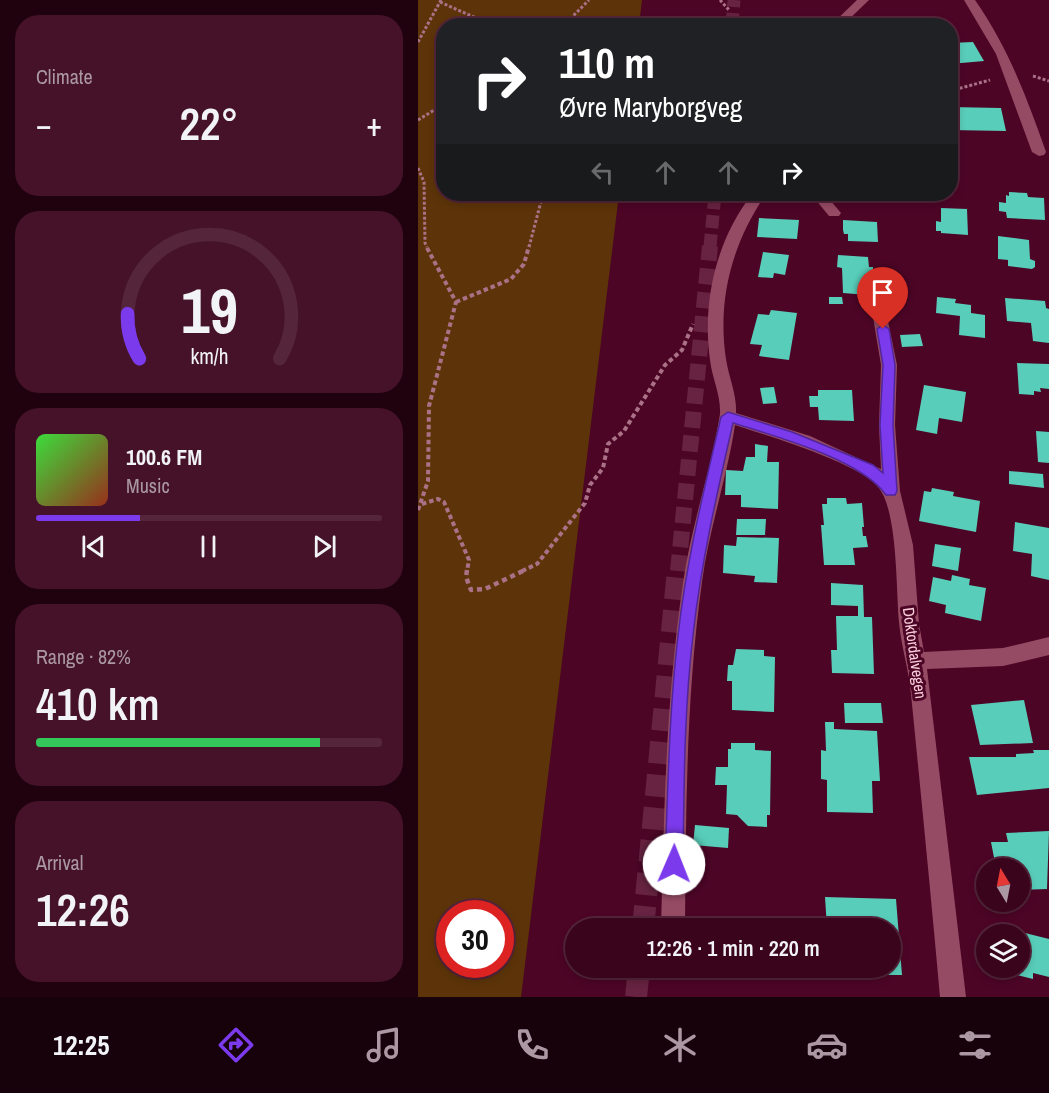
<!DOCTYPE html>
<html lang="en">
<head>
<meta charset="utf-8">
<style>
	body { margin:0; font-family:"Archivo Narrow",sans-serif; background:#451229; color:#f1f3f6; height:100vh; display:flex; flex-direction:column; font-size:22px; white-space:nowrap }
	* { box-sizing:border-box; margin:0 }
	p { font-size:20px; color:#ab98a3 }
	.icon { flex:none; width:33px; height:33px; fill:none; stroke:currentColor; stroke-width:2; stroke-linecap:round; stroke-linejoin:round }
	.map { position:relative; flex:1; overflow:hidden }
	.panel { display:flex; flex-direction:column; gap:15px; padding:15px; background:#20020f; width:418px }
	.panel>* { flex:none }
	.top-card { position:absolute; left:18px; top:18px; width:522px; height:183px; border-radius:24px; box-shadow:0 3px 9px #0003,0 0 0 2px #54253b; background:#202124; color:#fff; overflow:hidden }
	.needle { width:39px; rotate:350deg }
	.buttons { position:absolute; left:558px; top:858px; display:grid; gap:12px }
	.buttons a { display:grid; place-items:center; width:54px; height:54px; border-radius:50%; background:#3a041c; box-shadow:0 3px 9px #0003,0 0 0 2px #54253b; font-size:30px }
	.speed { position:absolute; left:18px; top:900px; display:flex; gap:12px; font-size:30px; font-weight:700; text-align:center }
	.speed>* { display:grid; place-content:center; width:78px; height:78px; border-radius:50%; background:#3a041c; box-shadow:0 3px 9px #0003,0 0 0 2px #54253b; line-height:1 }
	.speed .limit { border:9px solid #d22; background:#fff; color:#111 }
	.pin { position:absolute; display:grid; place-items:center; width:51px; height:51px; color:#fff; margin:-62px -26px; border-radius:50% 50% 50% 0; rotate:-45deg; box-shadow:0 0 6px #0007 }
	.pin .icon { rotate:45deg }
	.me { position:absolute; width:66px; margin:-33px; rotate:1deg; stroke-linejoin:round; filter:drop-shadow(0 0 4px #0008) }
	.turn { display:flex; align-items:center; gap:21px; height:126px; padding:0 24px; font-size:27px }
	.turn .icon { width:78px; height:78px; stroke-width:2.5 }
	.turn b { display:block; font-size:42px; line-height:51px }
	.lanes { display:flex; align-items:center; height:57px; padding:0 24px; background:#0003; justify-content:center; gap:30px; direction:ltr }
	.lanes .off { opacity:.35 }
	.big { font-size:45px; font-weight:600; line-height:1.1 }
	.panel .tile { flex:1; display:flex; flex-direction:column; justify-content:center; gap:9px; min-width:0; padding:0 21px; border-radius:24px; background:#451229 }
	.panel .dial { align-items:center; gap:0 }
	.dial svg { height:156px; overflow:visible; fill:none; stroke:#54253b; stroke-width:7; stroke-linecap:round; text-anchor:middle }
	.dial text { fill:#f1f3f6; stroke:none }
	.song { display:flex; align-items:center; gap:18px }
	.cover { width:72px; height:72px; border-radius:9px; background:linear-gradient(135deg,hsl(120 70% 55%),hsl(10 70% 35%)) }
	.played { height:6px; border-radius:3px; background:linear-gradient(90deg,#7c3aed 30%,#54253b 30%) }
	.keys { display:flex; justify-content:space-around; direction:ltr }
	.heat { display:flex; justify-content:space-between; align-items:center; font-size:33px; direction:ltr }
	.charge { height:9px; border-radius:4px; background:linear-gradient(90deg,#34c759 82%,#54253b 0) }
	.trip { position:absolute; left:147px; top:918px; width:336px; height:60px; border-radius:30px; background:#3a041c; box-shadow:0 3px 9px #0003,0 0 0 2px #54253b; font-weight:600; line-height:60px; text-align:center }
	.menu { display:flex; height:96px; justify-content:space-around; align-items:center; background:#17020b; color:#ab98a3 }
	.menu .icon { width:42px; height:42px }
	.menu .selected { color:#7c3aed }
	.menu b { font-size:27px; color:#f1f3f6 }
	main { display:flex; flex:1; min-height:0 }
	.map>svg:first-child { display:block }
</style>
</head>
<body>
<main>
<section class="panel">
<div class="tile"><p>Climate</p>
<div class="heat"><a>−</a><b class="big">22°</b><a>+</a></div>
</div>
<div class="tile dial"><svg viewBox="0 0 100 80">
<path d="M14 69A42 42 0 1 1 86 69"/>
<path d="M14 69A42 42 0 0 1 8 46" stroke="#7c3aed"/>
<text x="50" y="56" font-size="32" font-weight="700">19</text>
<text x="50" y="72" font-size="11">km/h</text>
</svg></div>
<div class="tile">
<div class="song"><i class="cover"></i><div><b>100.6 FM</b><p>Music</p></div></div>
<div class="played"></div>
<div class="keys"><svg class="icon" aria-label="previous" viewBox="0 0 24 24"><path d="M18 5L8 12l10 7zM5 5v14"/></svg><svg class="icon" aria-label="pause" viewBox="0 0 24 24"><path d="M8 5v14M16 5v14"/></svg><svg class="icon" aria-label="next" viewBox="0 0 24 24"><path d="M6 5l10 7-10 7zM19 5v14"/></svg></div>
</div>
<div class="tile"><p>Range · 82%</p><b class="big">410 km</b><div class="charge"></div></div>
<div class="tile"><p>Arrival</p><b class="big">12:26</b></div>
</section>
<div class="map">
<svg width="631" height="997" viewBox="0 0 631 997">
	<rect width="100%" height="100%" fill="#4d0526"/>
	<path fill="#5d3409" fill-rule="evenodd" d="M0,0h224l-3,25 -195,1v168h175l-98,803h-103zM32,914h50v50h-50z"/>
	<g fill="#58cdb9">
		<path d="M555,42l11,19 -34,3v-21z"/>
		<path d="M532,107l51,1 5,23 -56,-1z"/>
		<path d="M591,192l18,1 1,4 16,1 1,22 -38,-2 -1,-6 -7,-1v-9l7,1v-8l3,1z"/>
		<path d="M523,208l26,1 1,26 -27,-2v-2h-5v-10l5,1z"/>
		<path d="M341,218l40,2 -2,19 -40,-2z"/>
		<path d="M425,220l34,2 1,20 -30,-1v-7h-4l-1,-4z"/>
		<path d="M580,236l31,4 1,19 5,2v6l-3,2 -24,-3v-6l-10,-1z"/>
		<path d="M345,252l26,3 -4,20 -11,-2 -1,5 -15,-1z"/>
		<path d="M420,255l30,2 1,10h4v7l-4,-1 -1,22 -25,-2 -1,-25 -5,-1z"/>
		<path d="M411,297h13l1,7h-14z"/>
		<path d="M519,297l19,2 -1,4 16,2v8l14,2v23l-26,-3 1,-19 -24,-3z"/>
		<path d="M587,298l40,3 1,7 3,1v34l-16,-2 -2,-18 -24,-2z"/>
		<path d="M353,310l26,3 -8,47 -30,-4 3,-11 -12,-1 8,-30 11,1z"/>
		<path d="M502,334l3,12 -21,1 -2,-12z"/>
		<path d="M599,363l32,1v25l-9,-1 1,4 -7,-1v4l-15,-1z"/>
		<path d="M506,385l42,7 -4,30 -23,-4 -2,16 -21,-4z"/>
		<path d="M356,387l3,16 -14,1 -3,-16z"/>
		<path d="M400,390h34l2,31 -35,-1 -1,-13h-8l-1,-11h9z"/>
		<path d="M618,431l13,1v31l-11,-1z"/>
		<path d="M337,444l13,2 -1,16h12l-1,47 -37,-2v-12h-16l1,-25 17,1 3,-14h9z"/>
		<path d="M591,471l34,3 1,14 -35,-4z"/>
		<path d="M514,488l22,4 -1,4 27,5 -4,31 -57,-11 5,-30 7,1z"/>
		<path d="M409,498h19l1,6 15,-1 2,24h-2l1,9h3l2,11 -15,1 2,17h-31l-3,-40h3l-2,-21h5z"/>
		<path d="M319,519h29l-1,16h-29z"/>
		<path d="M597,522l34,6v52l-18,-4 1,-22 -19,-3z"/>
		<path d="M319,537l42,1 -2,45 -23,-1 1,-6 -32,-3 1,-28 12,1z"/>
		<path d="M517,544l26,4 -3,23 -26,-5z"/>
		<path d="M534,575l18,4 -1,6 17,3 -5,33 -36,-8 1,-8 -17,-4 4,-24 18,4z"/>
		<path d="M413,583l32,2 1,32h8l2,57 -42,-1 -1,-23h6l-1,-34h22v-10l-27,-1z"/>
		<path d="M318,649l28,1v6l11,1 -1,55 -42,-2v-29h-5l1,-16h5z"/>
		<path d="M606,700l9,43 -53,2 -9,-40z"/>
		<path d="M426,703h37l2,20h-38z"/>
		<path d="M407,722h9v7l43,2 3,50h-8l1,32 -46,-1v-32l-6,-1v-29l5,1z"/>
		<path d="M313,743h24v7l16,1 -1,64h-3v12l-19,-1 -11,-11 -11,-1 1,-29h-12l1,-18h12v-18h3z"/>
		<path d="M615,750h16v38l-72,7 -8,-38h47v-3l18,-1z"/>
		<path d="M277,825l34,3 -1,20 -35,-3z"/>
		<path d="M631,831l-2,58 -27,1v-22h-24l-5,-26h17l-2,-9z"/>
		<path d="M407,897l71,2 6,76h-55v-7h43v-40h-63z"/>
		<path d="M575,925l56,14v38l-16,-4v6l-45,-11h32v-34h-28z"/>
	</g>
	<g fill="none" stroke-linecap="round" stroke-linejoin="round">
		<g stroke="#672341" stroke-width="13" stroke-dasharray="13 6" stroke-linecap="butt">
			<path d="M314,26l2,-26"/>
			<path d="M292,247l5,-53"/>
		</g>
		<path stroke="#672341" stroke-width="16" stroke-dasharray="16 8" stroke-linecap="butt" d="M260,571l32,-325"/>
		<g stroke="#672341" stroke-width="22" stroke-dasharray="22 11" stroke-linecap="butt">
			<path d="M225,928l35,-358"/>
			<path d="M218,997l3,-29"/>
		</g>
		<g stroke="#aa7187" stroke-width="3" stroke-dasharray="3 2" stroke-linecap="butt">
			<path d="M302,0l10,11"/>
			<path d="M22,2l36,16 -1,8"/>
			<path d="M145,26l26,-26"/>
			<path d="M0,42l23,-42"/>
			<path d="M615,76l16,5"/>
			<path d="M532,91l40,-11"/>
			<path d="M0,120l26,-16"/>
			<path d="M0,168l6,14 1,61 2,4"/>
			<path d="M111,247l14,-53"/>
		</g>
		<g stroke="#aa7187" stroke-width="4" stroke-dasharray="4.5 3" stroke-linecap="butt">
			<path d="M38,302l55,-23 13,-15 5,-18"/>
			<path d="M4,504l16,-5 6,3 25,58 -2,11"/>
			<path d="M0,510l10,-29 1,-75 27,-104 -30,-56"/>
			<path d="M104,571l15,-7 48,-61 5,-18 13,-17 5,-24 16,-13 41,-66 17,-15 11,-26"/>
		</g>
		<path stroke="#aa7187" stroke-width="4.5" stroke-dasharray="5 4" stroke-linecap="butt" d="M49,570l-1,7 5,13 14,-1 40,-19"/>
		<g fill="#964b64" fill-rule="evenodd">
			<path d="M439,0h12l-27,26h-12z"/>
			<path d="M546,0h11c33,47 52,98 71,152l-2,3 -5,1 -7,-4 -36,-98z"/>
			<path d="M334,194h14c-34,49 -49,106 -40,165 3,19 11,36 10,54l74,23 71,33 -2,-44 2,-60 -9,-54 3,-4h10l12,58 -2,60 5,66 13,54 6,79 5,28 79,-4 46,-11v18l-46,11 -76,3 39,328h-26c-9,-101 -19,-202 -29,-303 -2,-24 -10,-48 -12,-72 -3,-32 -1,-109 -20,-134 -19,-25 -111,-52 -144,-63 -8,53 -26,104 -33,157 -16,115 -16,230 -17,346h-24c3,-116 5,-230 22,-345 8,-57 28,-112 37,-169 1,-19 -8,-36 -10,-54 -8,-59 6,-119 42,-166z"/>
			<path d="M393,194h14l16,19 -2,3h-10z"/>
		</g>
	</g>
	<path fill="#7c3aed" stroke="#51269a" stroke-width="1.5" d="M465,325l6,4 6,36 -2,60 4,66 -2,4h-9c-25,-36 -112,-59 -153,-72 -16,70 -32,140 -40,212 -9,76 -9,153 -10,229l-3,7 -6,2 -6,-2 -3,-7c3,-76 4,-152 13,-228 8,-74 26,-146 43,-219l7,-5 64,20 81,33 10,8 -3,-48 3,-60 -6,-36z"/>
	<g text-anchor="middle" stroke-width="6" stroke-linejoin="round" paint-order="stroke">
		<g font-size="16" fill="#f9cdd9" stroke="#4d0526">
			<text transform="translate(497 653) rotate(82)" y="6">Doktordalvegen</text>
		</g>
	</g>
</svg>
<div class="buttons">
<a><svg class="needle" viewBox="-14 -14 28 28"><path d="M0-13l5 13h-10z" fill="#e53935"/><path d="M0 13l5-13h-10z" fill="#ab98a3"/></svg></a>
<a><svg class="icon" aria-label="layers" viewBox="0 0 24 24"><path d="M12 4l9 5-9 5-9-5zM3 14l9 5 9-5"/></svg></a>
</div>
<div class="speed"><div class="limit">30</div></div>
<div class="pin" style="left:465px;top:329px;background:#d93025"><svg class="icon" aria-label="arrive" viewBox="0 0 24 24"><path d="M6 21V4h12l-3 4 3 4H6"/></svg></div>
<svg class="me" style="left:256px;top:864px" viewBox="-20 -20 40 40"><circle r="19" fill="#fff"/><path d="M0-13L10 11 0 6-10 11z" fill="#7c3aed"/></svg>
<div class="trip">12:26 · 1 min · 220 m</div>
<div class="top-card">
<div class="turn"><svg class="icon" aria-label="right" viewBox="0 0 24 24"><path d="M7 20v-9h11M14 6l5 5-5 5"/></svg><div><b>110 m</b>Øvre Maryborgveg</div></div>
<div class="lanes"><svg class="icon off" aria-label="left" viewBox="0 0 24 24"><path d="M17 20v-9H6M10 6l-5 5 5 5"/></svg><svg class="icon off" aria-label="ahead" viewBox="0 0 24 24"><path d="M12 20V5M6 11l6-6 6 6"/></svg><svg class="icon off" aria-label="ahead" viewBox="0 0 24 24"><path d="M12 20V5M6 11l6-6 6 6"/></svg><svg class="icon" aria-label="right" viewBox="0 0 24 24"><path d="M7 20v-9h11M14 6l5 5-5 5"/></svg></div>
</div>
</div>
</main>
<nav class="menu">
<b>12:25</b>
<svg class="icon selected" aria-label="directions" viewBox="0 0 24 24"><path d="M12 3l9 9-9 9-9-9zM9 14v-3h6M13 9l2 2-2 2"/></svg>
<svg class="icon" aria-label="music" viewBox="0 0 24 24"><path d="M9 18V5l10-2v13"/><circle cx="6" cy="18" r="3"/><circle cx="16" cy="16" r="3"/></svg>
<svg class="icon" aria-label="phone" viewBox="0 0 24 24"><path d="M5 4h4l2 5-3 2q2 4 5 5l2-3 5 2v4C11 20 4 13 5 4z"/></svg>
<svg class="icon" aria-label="climate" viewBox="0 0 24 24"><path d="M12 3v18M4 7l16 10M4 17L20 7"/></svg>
<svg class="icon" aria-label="car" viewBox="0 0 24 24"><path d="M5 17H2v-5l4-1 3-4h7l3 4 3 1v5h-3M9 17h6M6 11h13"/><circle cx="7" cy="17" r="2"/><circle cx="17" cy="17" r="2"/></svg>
<svg class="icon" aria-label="filters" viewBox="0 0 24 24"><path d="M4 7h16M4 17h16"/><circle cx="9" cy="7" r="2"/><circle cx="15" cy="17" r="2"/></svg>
</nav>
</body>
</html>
